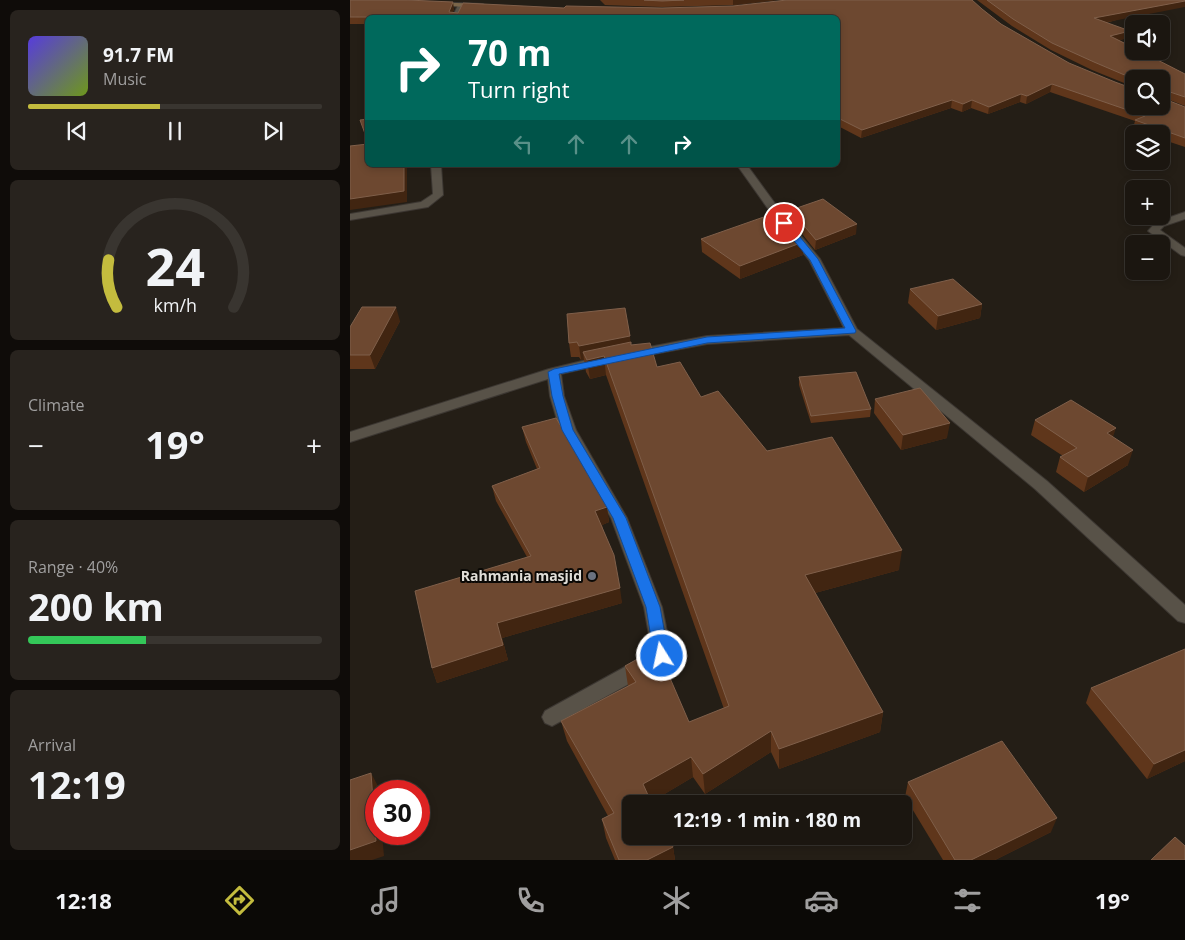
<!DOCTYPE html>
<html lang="en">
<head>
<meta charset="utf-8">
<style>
	body { margin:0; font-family:"Open Sans",sans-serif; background:#28231e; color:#f1f3f6; height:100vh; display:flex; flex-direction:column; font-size:19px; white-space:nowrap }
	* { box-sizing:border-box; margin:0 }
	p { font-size:16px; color:#a09f9f }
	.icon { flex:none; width:28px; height:28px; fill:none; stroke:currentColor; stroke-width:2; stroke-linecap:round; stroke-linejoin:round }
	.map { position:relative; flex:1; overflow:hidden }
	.panel { display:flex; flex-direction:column; gap:10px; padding:10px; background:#0f0c09; width:350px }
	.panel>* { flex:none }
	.banner { position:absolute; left:15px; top:15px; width:475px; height:152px; border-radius:8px; box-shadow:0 2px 8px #0003,0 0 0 1px #393530; background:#00695c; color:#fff; overflow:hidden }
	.controls { position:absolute; left:775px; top:15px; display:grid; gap:10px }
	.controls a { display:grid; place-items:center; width:45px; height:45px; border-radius:8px; background:#1b1610; box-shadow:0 2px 8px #0003,0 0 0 1px #393530; font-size:25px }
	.speed { position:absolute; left:15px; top:780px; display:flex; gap:10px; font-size:25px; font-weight:700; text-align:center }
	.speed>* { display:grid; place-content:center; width:65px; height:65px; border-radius:50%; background:#1b1610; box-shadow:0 2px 8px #0003,0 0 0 1px #393530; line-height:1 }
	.speed .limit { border:8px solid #d22; background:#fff; color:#111 }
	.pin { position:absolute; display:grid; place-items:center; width:42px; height:42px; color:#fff; margin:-21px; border:2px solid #fff; border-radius:50%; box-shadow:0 1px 5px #0007 }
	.me { position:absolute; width:55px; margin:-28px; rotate:350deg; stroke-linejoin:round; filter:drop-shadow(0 0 4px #0008) }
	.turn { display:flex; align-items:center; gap:18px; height:105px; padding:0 20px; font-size:22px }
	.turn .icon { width:65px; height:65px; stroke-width:2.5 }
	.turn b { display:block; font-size:35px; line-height:42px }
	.lanes { display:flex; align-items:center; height:48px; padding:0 20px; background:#0003; justify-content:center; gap:25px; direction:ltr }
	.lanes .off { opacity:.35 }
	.big { font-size:38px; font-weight:700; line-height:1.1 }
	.panel .card { flex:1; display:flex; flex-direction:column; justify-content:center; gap:8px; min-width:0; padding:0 18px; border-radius:8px; background:#28231e }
	.panel .dial { align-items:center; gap:0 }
	.dial svg { height:130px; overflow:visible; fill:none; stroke:#393530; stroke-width:7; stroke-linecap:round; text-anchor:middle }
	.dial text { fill:#f1f3f6; stroke:none }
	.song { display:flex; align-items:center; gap:15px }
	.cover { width:60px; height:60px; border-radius:8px; background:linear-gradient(135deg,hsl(250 70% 55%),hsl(80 70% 35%)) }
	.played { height:5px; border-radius:2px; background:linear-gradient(90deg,#c4bc3e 45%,#393530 45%) }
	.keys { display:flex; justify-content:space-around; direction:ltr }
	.heat { display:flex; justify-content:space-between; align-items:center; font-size:28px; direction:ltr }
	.charge { height:8px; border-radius:4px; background:linear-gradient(90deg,#34c759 40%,#393530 0) }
	.trip { position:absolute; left:272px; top:795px; width:290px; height:50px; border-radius:8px; background:#1b1610; box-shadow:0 2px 8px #0003,0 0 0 1px #393530; font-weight:700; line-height:50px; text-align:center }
	.tab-bar { display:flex; height:80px; justify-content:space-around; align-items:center; background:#0b0906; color:#a09f9f }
	.tab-bar .icon { width:35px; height:35px }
	.tab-bar .on { color:#c4bc3e }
	.tab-bar b { font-size:22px; color:#f1f3f6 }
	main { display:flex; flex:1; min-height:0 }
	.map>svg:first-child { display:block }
</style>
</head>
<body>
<main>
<section class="panel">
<div class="card">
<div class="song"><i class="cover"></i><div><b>91.7 FM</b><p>Music</p></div></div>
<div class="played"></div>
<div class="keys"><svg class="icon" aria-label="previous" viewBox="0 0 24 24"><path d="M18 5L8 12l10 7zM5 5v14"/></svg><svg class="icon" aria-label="pause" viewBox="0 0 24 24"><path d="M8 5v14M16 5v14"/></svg><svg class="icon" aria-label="next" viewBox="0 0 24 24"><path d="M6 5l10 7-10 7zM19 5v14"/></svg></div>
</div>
<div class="card dial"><svg viewBox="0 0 100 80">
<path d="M14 69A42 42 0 1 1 86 69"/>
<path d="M14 69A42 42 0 0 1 9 40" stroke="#c4bc3e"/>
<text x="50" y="56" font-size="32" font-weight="700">24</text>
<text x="50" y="72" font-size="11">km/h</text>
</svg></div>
<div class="card"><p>Climate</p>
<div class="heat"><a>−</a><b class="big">19°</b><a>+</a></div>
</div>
<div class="card"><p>Range · 40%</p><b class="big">200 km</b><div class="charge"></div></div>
<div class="card"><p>Arrival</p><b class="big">12:19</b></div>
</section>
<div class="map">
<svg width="835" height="860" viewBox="0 0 835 860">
	<rect width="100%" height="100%" fill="#241e16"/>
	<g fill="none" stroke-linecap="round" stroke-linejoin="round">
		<g stroke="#3c3732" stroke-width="2">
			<g id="street">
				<path d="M109,3l5,1 -5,14h-7z"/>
				<path d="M81,165h10l2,30 -15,12 -78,13v-6l71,-12 12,-8z"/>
				<path d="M387,165h10l32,44 41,50 37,70 190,152 138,124v18l-7,-2 -143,-132 -186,-154 -142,9 -74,14 -5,-1 -2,-3 2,-3 79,-15 137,-8 -35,-68 -38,-47z"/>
				<path d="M835,212v7l-21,7 -4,4 25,18v8l-4,-1 -33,-24 8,-9z"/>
				<path d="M253,356l5,1 2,3 -2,3 -47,11 3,22 12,34 51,88 35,89 10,49 -3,6 -117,64 -7,-3 -3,-6 3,-6 107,-59 -8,-45 -33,-89 -51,-88 -10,-34 -2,-17 -198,63v-10l199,-63z"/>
			</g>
		</g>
		<g stroke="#3c3732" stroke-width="2">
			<path id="secondary" d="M81,2l52,2 3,2 -3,2 -50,-3 -3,-2z"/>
		</g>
		<use href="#street" fill="#585248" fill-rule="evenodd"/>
		<use href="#secondary" fill="#7a654a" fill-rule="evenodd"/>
	</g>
	<g fill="#5f361b">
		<path d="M0,0l104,9 -1,3 5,1 106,-5 418,1 19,15 133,82 27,-27h-27v8l-42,-17 -41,-20 -39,-24 -35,-26h208l-79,23 24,8 -2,7 -9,2 66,34v32l-23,-9v1l23,9v40l-24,-8v-5h-13l-15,-6 2,-7 -85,-29 -24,12 -6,-2 -32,12 -17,-6 -9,4 -11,-4 -90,30 -23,-12v-108h-470v6h-18z"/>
		<path d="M250,0h176l-43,5 -71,2 -57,-2z"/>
		<path d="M441,210l65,24 -41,16 -24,-30z"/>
		<path d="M351,239l102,3v13l-63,24 -38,-27z"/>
		<path d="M560,289l72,15 -2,14 -44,12 -28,-27z"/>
		<path d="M217,314l63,28 1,3 26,22 44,30 66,54 132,119 -84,23 68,119 -3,20 -101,37 -8,-17 -66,42 -12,-17 -42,25 22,45 2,13h-60l-9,-22 -4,-19 6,-3 -41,-75 -6,-20 67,-35 -3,-20 64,56 35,-13 -118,-334 -16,4 -4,-7 -2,-12h-3l-2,-3h-8l-2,-14z"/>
		<path d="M50,321l-25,48h-25v-42z"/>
		<path d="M449,377l72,32 -1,8 -59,6 -12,-38z"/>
		<path d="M525,399l72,39 -46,12 -27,-37z"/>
		<path d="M685,420l78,17 15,28 -44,27 -28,-20 4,-15 3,-1 -32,-21z"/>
		<path d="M172,427l84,75 3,20 -7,3 20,78 -120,35 6,22 -71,23 -5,-15 95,-111 -31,-56 -4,-15 45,-17 -11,-27z"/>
		<path d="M835,649v112l-38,18 -61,-76 5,-15z"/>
		<path d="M558,782l143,50 -56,28h-52l-38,-63z"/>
	</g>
	<g fill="#412511">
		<path d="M383,0h43l-43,5z"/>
		<path d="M835,1v6l-93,18 2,-7z"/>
		<path d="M103,2l1,7 -3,9 -2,-6z"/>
		<path d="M780,31l-2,7 -20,5 2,-7z"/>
		<path d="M702,84l-2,8 -24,12 1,-8z"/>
		<path d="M671,94l-1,8 -32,12 1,-7z"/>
		<path d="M602,100l-1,8 -90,30 1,-8z"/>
		<path d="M622,100l-1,8 -9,4 1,-8z"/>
		<path d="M54,165h3v37l-57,8v-11z"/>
		<path d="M507,224l-1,10 -41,16 1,-10z"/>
		<path d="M453,242v13l-63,24v-13z"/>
		<path d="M632,304l-2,14 -44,12 2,-14z"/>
		<path d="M46,307l4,14 -25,48 -5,-14z"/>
		<path d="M280,336l1,14 -27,6 2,19 -16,4 -3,-19 -4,-8 1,8h-3l-2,-14z"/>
		<path d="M600,423l-3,15 -46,12 2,-15z"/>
		<path d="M766,428l-5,15 -4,-10z"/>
		<path d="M783,450l-5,15 -44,27 4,-15z"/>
		<path d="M257,507l2,15 -11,5 -3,-16z"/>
		<path d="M552,550l-3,20 -95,26 1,-21z"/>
		<path d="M270,588l2,15 -120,35 6,22 -71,23 -5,-15 65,-45z"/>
		<path d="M533,712l-3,20 -101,37v-20z"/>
		<path d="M421,731v21l-66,42 -2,-20z"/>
		<path d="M835,750v11l-38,18 7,-15z"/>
		<path d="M341,757l2,20 -45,27 -5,-20z"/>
		<path d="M21,773l8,15v3h-3v43h6l2,22 -12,4h-22v-10z"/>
		<path d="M707,818l-6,14 -56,28h-24z"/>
		<path d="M323,847l2,13h-28z"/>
	</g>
	<g fill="#6d4830" stroke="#7f5f4a">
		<path d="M0,0h57l46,2 -4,10 9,1 5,-10 101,5 2,-2 96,2 71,-2 54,-6h185l10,9 19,15 68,39 46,19 19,7v17h27v-14l1,6 23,9v31l-50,-18 10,-4 -93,-32 -25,12 -6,-2 -32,13 -17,-7 -9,4 -11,-4 -90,30 -24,-12v-100l-488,-1z"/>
		<path d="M294,0h40l-22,1z"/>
		<path d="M637,0h198v1l-91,17 36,13 -20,5 24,12v3h6l45,23v23l-21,-7 -3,1v-12h-27l-40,-17 -42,-19 -39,-24z"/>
		<path d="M18,119v23l-8,-22z"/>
		<path d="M18,144v21h36v26l-54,8v-53z"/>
		<path d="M473,199l34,25 -41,16 -25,-30z"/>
		<path d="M428,212l25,30 -63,24 -39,-27z"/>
		<path d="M603,279l29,25 -44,12 -28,-27z"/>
		<path d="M12,307h34l-26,48h-20v-28z"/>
		<path d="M275,308l5,28 -51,10 -2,-4 -8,1 -2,-29z"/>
		<path d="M281,342v3l19,-2 7,24 23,-5 21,35 17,-6 49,60 65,-14 70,113 -97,25 78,137 -104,37 -8,-18 -68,43 -12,-17 -48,27 9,20h-21v32h37l5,11 -26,13h-28l-17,-41 12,-6 -53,-92 75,-39 -11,-16 32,-18 32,74 40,-16 -125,-350 -17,4 -4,-8z"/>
		<path d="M506,372l15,37 -60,7 -12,-39z"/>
		<path d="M570,388l30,35 -47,12 -28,-36z"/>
		<path d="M721,400l45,28 -9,5 26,17 -45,27 -28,-20 17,-9 -42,-28z"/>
		<path d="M206,418l50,84 1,5 -12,4 19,44 6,33 -123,35 6,22 -71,23 -17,-77 116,-35 -39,-70 48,-18 -18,-41z"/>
		<path d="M835,649v101l-31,14 -63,-76z"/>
		<path d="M652,741l55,77 -86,42h-16l-47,-78z"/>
		<path d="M21,773l5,68 -26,9v-70z"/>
		<path d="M825,837l10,9v14h-34z"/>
	</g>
	<path fill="#1a73e8" stroke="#114b97" d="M431,221h6l31,38 38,72 -1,2 -148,10 -148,31 4,22 10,34 53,88 34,89 9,49 -2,5 -5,2 -5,-2 -3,-5 -8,-49 -33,-89 -51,-88 -10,-34 -4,-24 6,-3 153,-32 138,-9 -35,-68 -29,-35z"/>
	<circle fill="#6b7280" stroke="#0b0906" stroke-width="2" cx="242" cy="576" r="5"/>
	<g text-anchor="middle" stroke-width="4" stroke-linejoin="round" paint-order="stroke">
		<g font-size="14" font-weight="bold" fill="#e1ded8" stroke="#0b0906" text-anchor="end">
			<text x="232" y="581">Rahmania masjid</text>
		</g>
	</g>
</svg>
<div class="controls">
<a><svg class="icon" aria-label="sound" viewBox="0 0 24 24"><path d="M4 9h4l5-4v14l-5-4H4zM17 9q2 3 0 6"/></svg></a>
<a><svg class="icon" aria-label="search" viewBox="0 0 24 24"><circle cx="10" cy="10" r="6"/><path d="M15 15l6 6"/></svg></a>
<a><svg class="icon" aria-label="layers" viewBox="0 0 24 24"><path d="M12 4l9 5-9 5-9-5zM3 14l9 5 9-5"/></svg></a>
<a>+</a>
<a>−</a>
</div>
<div class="speed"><div class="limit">30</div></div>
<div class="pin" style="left:434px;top:223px;background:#d93025"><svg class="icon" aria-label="arrive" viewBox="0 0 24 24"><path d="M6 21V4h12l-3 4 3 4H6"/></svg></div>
<svg class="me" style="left:312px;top:656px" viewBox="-20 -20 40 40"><circle r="17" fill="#1a73e8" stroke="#fff" stroke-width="3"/><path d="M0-11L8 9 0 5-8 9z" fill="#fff"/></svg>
<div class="trip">12:19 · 1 min · 180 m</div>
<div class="banner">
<div class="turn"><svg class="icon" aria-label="right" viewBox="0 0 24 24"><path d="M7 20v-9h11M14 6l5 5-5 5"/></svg><div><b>70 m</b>Turn right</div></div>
<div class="lanes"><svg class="icon off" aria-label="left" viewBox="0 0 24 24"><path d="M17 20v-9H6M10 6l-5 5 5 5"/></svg><svg class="icon off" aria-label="ahead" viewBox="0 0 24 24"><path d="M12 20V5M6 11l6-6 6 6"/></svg><svg class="icon off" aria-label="ahead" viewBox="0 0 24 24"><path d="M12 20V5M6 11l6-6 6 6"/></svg><svg class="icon" aria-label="right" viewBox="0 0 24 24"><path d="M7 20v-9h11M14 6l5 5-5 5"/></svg></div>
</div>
</div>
</main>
<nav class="tab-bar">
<b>12:18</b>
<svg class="icon on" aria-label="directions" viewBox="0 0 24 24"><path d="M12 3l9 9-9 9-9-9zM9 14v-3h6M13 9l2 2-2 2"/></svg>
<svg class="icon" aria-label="music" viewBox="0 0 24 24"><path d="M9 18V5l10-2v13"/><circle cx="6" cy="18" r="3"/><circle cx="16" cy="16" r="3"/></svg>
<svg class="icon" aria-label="phone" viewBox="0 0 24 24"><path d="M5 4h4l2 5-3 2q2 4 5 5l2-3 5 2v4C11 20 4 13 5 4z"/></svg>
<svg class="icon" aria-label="climate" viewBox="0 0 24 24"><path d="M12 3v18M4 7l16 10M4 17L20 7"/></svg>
<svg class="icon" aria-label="car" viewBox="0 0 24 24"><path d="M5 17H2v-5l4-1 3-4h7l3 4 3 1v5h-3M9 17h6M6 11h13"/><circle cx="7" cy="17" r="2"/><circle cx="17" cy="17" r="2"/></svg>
<svg class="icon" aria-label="filters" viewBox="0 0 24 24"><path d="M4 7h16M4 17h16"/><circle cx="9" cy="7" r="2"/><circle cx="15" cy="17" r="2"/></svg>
<b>19°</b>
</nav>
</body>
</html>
